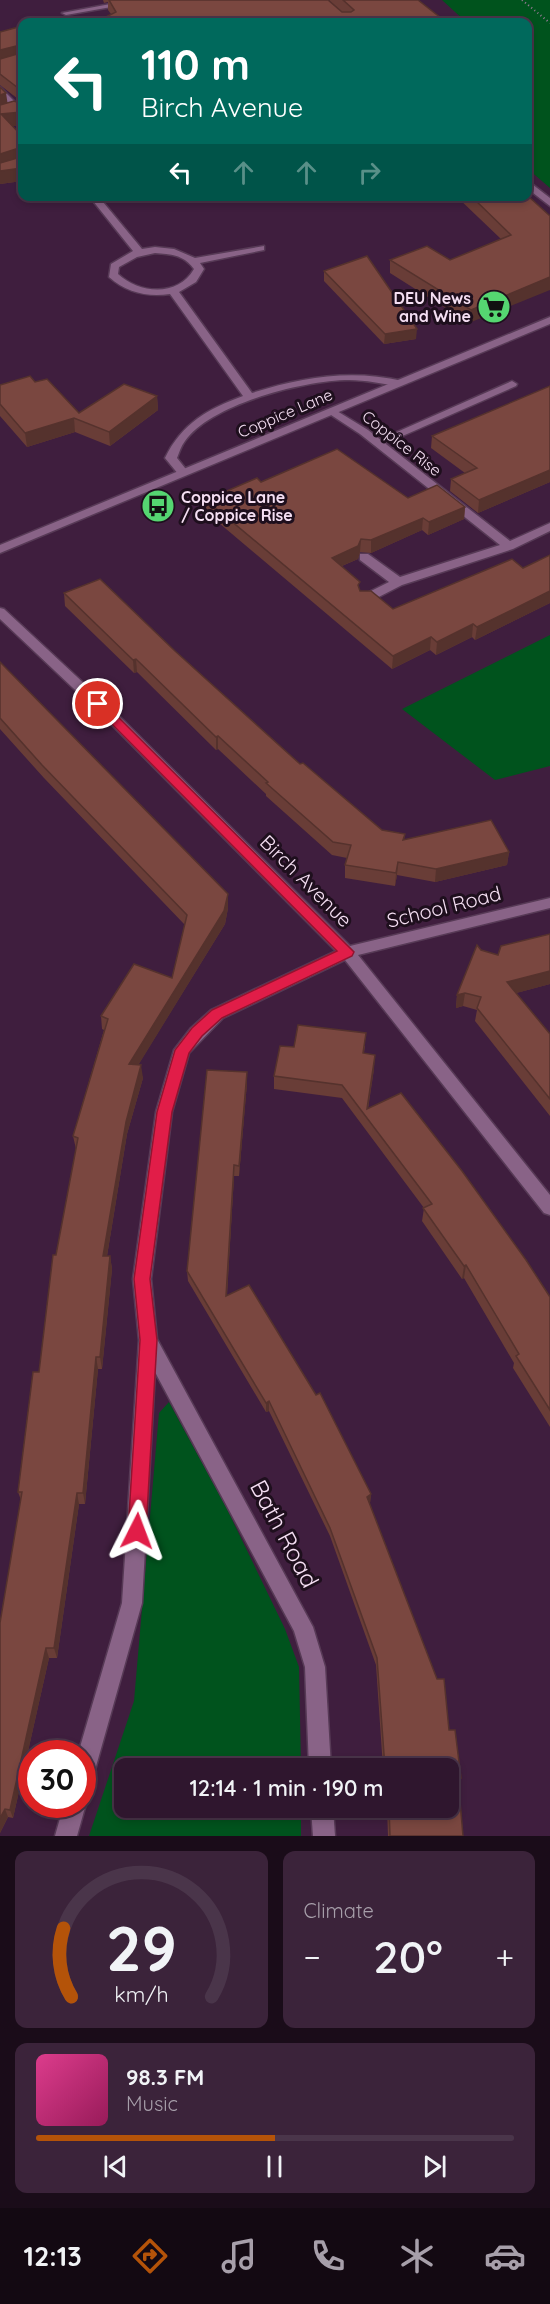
<!DOCTYPE html>
<html lang="en">
<head>
<meta charset="utf-8">
<style>
	body { margin:0; font-family:Quicksand,sans-serif; background:#3b233a; color:#f1f3f6; height:100vh; display:flex; flex-direction:column; font-size:22px; white-space:nowrap }
	* { box-sizing:border-box; margin:0 }
	p { font-size:20px; color:#a79faa }
	.icon { flex:none; width:33px; height:33px; fill:none; stroke:currentColor; stroke-width:2; stroke-linecap:round; stroke-linejoin:round }
	.map { position:relative; height:1836px; overflow:hidden }
	.sheet { display:flex; flex-direction:column; gap:15px; padding:15px; background:#1a0c19; flex:1 }
	.sheet>* { flex:none }
	.banner { position:absolute; left:18px; top:18px; width:514px; height:183px; border-radius:12px; box-shadow:0 3px 9px #0003,0 0 0 2px #4a354a; background:#00695c; color:#fff; overflow:hidden }
	.speed { position:absolute; left:18px; top:1740px; display:flex; gap:12px; font-size:30px; font-weight:700; text-align:center }
	.speed>* { display:grid; place-content:center; width:78px; height:78px; border-radius:50%; background:#2f162e; box-shadow:0 3px 9px #0003,0 0 0 2px #4a354a; line-height:1 }
	.speed .limit { border:9px solid #d22; background:#fff; color:#111 }
	.pin { position:absolute; display:grid; place-items:center; width:51px; height:51px; color:#fff; margin:-26px; border:3px solid #fff; border-radius:50%; box-shadow:0 2px 6px #0007 }
	.me { position:absolute; width:66px; margin:-33px; rotate:3deg; stroke-linejoin:round; filter:drop-shadow(0 0 4px #0008) }
	.turn { display:flex; align-items:center; gap:21px; height:126px; padding:0 24px; font-size:27px }
	.turn .icon { width:78px; height:78px; stroke-width:2.5 }
	.turn b { display:block; font-size:42px; line-height:51px }
	.lanes { display:flex; align-items:center; height:57px; padding:0 24px; background:#0003; justify-content:center; gap:30px; direction:ltr }
	.lanes .off { opacity:.35 }
	.big { font-size:45px; font-weight:600; line-height:1.1 }
	.sheet .tile { flex:1; display:flex; flex-direction:column; justify-content:center; gap:9px; min-width:0; padding:0 21px; border-radius:12px; background:#3b233a }
	.sheet .dial { align-items:center; gap:0 }
	.dial svg { height:156px; overflow:visible; fill:none; stroke:#4a354a; stroke-width:7; stroke-linecap:round; text-anchor:middle }
	.dial text { fill:#f1f3f6; stroke:none }
	.song { display:flex; align-items:center; gap:18px }
	.cover { width:72px; height:72px; border-radius:9px; background:linear-gradient(135deg,hsl(330 70% 55%),hsl(330 70% 35%)) }
	.played { height:6px; border-radius:3px; background:linear-gradient(90deg,#b45309 50%,#4a354a 50%) }
	.keys { display:flex; justify-content:space-around; direction:ltr }
	.heat { display:flex; justify-content:space-between; align-items:center; font-size:33px; direction:ltr }
	.sheet .tiles { flex:1; display:grid; gap:15px; grid-template-columns:1fr 1fr }
	.tile:last-child { grid-column:span 2 }
	.trip { position:absolute; left:114px; top:1758px; width:345px; height:60px; border-radius:12px; background:#2f162e; box-shadow:0 3px 9px #0003,0 0 0 2px #4a354a; font-weight:600; line-height:60px; text-align:center }
	.menu { display:flex; height:96px; justify-content:space-around; align-items:center; background:#130912; color:#a79faa }
	.menu .icon { width:42px; height:42px }
	.menu .on { color:#b45309 }
	.menu b { font-size:27px; color:#f1f3f6 }
	.map>svg:first-child { display:block }
</style>
</head>
<body>
<div class="map">
<svg width="550" height="1836" viewBox="0 0 550 1836">
	<rect width="100%" height="100%" fill="#3f1e3e"/>
	<g fill="#00531d">
		<path d="M442,0h108v188l-22,-19v-147h-62z"/>
		<path d="M550,635v131l-55,14 -93,-71z"/>
		<path d="M169,1402l57,105 59,122 14,38 2,101h-177v40h177v28h-212l45,-135 25,-288z"/>
	</g>
	<g fill="none" stroke-linecap="round" stroke-linejoin="round">
		<g stroke="#573a56" stroke-width="3">
			<path id="service" d="M512,381l5,3 -1,2 -134,59 -4,1 -6,-3z"/>
		</g>
		<g stroke="#573a56" stroke-width="3">
			<g id="minor">
				<path d="M132,0h19l-85,15 -4,-2z"/>
				<path d="M0,87l22,22v6h-3l-19,-20z"/>
				<path d="M528,181l22,17v8l-22,-17z"/>
				<path d="M89,196h9l44,53 13,-2 19,2 21,9 69,-12v4l-64,13 4,6 -8,13 -17,10 73,101c50,-16 99,-24 151,-12l1,2 -5,3c-17,-2 -33,-6 -50,-6 -44,0 -138,24 -164,61 -4,5 -6,12 -8,17l12,15 -6,3 -4,-1 -14,-17c17,-35 43,-49 78,-62l-73,-102c-23,3 -43,-1 -61,-17l2,-13 22,-13zM155,253c16,1 29,2 39,16 -16,28 -54,25 -76,5l1,-7 18,-10z"/>
				<path d="M332,408l36,22 142,111 40,-18v8l-37,18 -111,36 -33,17h-8l-2,-3 2,-3 28,-14 -29,-22v-6h8l32,23 100,-32 -140,-111 -32,-21 -1,-2z"/>
				<path d="M0,608l4,1 115,107 231,230 200,-48v10l-192,47 192,240v20l-6,-2 -199,-253 -122,58 -34,35 -17,59 -21,167 6,60 156,288 12,40 6,101h-22l-4,-101 -11,-36 -139,-259 -13,231 -49,174 -3,8 -8,3v-34h-4l44,-151 17,-263 -6,-61 23,-167 18,-62 17,-22 20,-18 125,-59 -227,-229 -109,-103z"/>
				<path d="M82,1796l4,8 -9,32h-22l9,-32h18z"/>
				<path d="M311,1808h22l2,28h-22z"/>
			</g>
		</g>
		<g stroke="#573a56" stroke-width="3">
			<path id="tertiary" d="M550,317v7l-550,229v-8z"/>
		</g>
		<path stroke="#987d97" stroke-width="2" stroke-dasharray="1 3" stroke-linecap="butt" d="M522,0l28,23"/>
		<use href="#service" fill="#896387" fill-rule="evenodd"/>
		<use href="#minor" fill="#896387" fill-rule="evenodd"/>
		<use href="#tertiary" fill="#896387" fill-rule="evenodd"/>
	</g>
	<g fill="#693d37">
		<path d="M103,0h225l14,12 -13,-12h89l28,22 -335,-8 -3,-4v-8l-4,1z"/>
		<path d="M22,26v99l-10,1 10,55 -22,3v-97l7,16 15,1v-2l-22,-17v-53z"/>
		<path d="M456,196h72l22,20 -81,107 -79,-50v-13h60l51,-21z"/>
		<path d="M324,271l92,68 -32,5 -60,-63z"/>
		<path d="M35,382l44,31 78,-17 1,14 -48,36 -35,-14 -48,15 -27,-31v-31z"/>
		<path d="M550,386v96l-72,31 -28,-22 1,-12 14,-6 -34,-25 1,-12z"/>
		<path d="M261,482l147,16 57,9 -1,12 -36,16 -6,-5 -51,23 -11,-1 -2,7 -16,7 18,25 33,18 130,-41 27,-13v48l-75,37 -3,-3 -36,18 -6,-5 -38,19 -186,-157v-12z"/>
		<path d="M64,593l111,58 125,113 82,66 23,4 -1,6 105,12 -2,13 -72,17 -38,-7 -2,11 -50,-8v-13l2,-7 -15,-3 -66,-59v-2l-48,-45 -2,1 -79,-78 -3,1 -69,-67z"/>
		<path d="M0,662l228,246 -3,16 -87,141 5,13 -16,56 -20,122h3l2,13 -10,100h-4l-13,135h-6l-22,154h-8l-36,160 -5,-1 -8,16v-210l21,-123 -3,-8 21,-120 17,-117 20,-106 -3,-13 31,-106 -2,-1 -1,-13 71,-38 13,-53 -141,-147 -44,-49z"/>
		<path d="M550,934v50l-34,9 34,41v82l-75,-95 2,-11 -14,-4 -7,2 1,-13 24,-45 17,5z"/>
		<path d="M365,1046l-1,7 10,16 -6,40 182,188v130l-37,-59 1,-5 -50,-85 -2,1 -40,-58 2,-13 -82,-110 -68,-9v-13l20,-29z"/>
		<path d="M247,1072v11l-8,93h-5l-7,120 144,198 -1,9 -1,1 80,226 12,48 -2,7 4,51h-75l-1,-28h61v-40h-65l-7,-103 -46,-129 -61,-125 -3,1 -78,-131 -1,-10z"/>
	</g>
	<g fill="#55322d">
		<path d="M20,45l1,12 -21,5v-12z"/>
		<path d="M6,93l2,13 -8,2v-13z"/>
		<path d="M22,112v13l-19,2 -2,-13z"/>
		<path d="M22,147v13l-22,7v-13z"/>
		<path d="M22,168v13l-22,3v-13z"/>
		<path d="M550,277v13l-81,33 2,-13z"/>
		<path d="M417,329l-1,10 -32,5 1,-10z"/>
		<path d="M157,396l1,14 -48,36 -1,-14z"/>
		<path d="M74,418l1,14 -48,15 -2,-14z"/>
		<path d="M550,470v12l-72,31 1,-13z"/>
		<path d="M465,507l-1,12 -36,16 1,-13z"/>
		<path d="M423,518l-1,12 -51,23v-13z"/>
		<path d="M361,539l-1,13 -2,7 -26,11v-12z"/>
		<path d="M550,591v12l-75,37 2,-13z"/>
		<path d="M473,624l-1,13 -36,18 1,-13z"/>
		<path d="M431,637l-1,13 -38,19 1,-13z"/>
		<path d="M136,659l1,13 -3,1 -1,-13z"/>
		<path d="M218,736v13l-2,1v-13z"/>
		<path d="M509,852l-2,13 -72,17 1,-13z"/>
		<path d="M398,862l-1,13 -2,11 1,-13z"/>
		<path d="M228,894v14l-3,16 -94,153 -2,-13z"/>
		<path d="M550,971v13l-45,12 2,-14z"/>
		<path d="M465,993l-2,13 -7,2 1,-13z"/>
		<path d="M375,1055l-1,14 -8,48 1,-8z"/>
		<path d="M141,1065l2,13 -16,56 -22,134 -2,-12 23,-134z"/>
		<path d="M247,1072v11l-8,93v-10z"/>
		<path d="M234,1165v11l-8,130v-10z"/>
		<path d="M110,1256l2,13 -10,100 -2,-12z"/>
		<path d="M466,1265l-2,13 -2,1 2,-13z"/>
		<path d="M96,1357l2,12 -13,135 -2,-11z"/>
		<path d="M269,1401v10l-3,1v-9z"/>
		<path d="M77,1493l2,11 -22,154 -3,-10z"/>
		<path d="M371,1494l-1,9 -4,2 1,-8z"/>
		<path d="M46,1648l3,10 -36,160 -3,-8z"/>
		<path d="M5,1809l3,8 -8,16v-15z"/>
	</g>
	<g fill="#7a4740" stroke="#55322d" stroke-width="1.5">
		<path d="M109,0h219l14,12h9l3,-2 -11,-10h75l28,22h-350l20,-10z"/>
		<path d="M22,26v21l-2,-2 -20,5v-18z"/>
		<path d="M22,49v63l-21,2 21,22v32l-22,3v-8l21,-6 1,-10 -22,7v-49l14,-4 8,3v-13l-22,-17v-15l21,-6z"/>
		<path d="M0,87l6,6 -6,2z"/>
		<path d="M471,196h57l22,20v61l-79,33 -81,-50 37,-14 23,14 61,-25z"/>
		<path d="M367,256l50,73 -32,5 -61,-63z"/>
		<path d="M30,376l5,6 12,-3 32,34 45,-29 33,12 -48,36 -35,-14 -49,15 -25,-29v-19z"/>
		<path d="M550,386v84l-71,30 -28,-21 26,-11 -45,-32z"/>
		<path d="M337,449l71,49 29,-13 28,22 -36,15 -6,-4 -52,22 -10,-1 -3,7 -26,12 28,24 -2,3 2,6h11l22,18 119,-50 11,9 27,-13v36l-73,36 -4,-3 -36,18 -6,-5 -38,19 -187,-156 51,-22 4,4z"/>
		<path d="M100,579l75,72 125,113 3,-1 79,67 23,4 -2,6 88,-20 18,32 -73,17 -38,-7 -2,11 -51,-8 6,-20 -18,-3 -67,-59 2,-1 -50,-46 -2,1 -80,-78 -3,1 -69,-67z"/>
		<path d="M0,662l228,232 -4,17 -95,153 12,1 -15,57 -23,134h7l-10,101h-4l-13,136h-6l-23,155h-8l-36,162 -5,-1 -5,9v-195l22,-131h-4l15,-120h6l14,-117h3l22,-117 -5,-2 35,-117 -7,-3 33,-52 38,14 15,-63 -145,-150 -42,-47z"/>
		<path d="M550,934v37l-43,11 43,52v65l-73,-91 4,-11 -16,-4 -8,2 20,-50 4,5 17,5 3,-9z"/>
		<path d="M298,1025l68,8 -3,20 12,2 -8,54 34,-16 61,78 64,89 24,37v113l-34,-54 3,-2 -53,-89 -2,1 -41,-58 9,-4 -90,-119 -68,-9 6,-30 14,1z"/>
		<path d="M207,1070l40,2 -8,94 -5,-1 -8,131 23,-11 67,110 4,-2 51,101 -4,3 70,182h7l5,51h6l6,48h-3l5,58h-73l-1,-28h59v-40h-63l-8,-110 -47,-130 -61,-127 -3,2 -79,-132z"/>
	</g>
	<path fill="#e11d48" stroke="#92132f" stroke-width="1.5" d="M98,700l4,1 252,251 -2,4 -130,62 -20,18 -13,17 -17,59 -22,167 7,61 -11,191 -3,6 -6,3 -7,-3 -2,-6 12,-191 -6,-61 23,-167 18,-62 17,-22 20,-18 125,-59 -243,-245v-5z"/>
	<defs>
		<g id="supermarket-disc" transform="scale(1.725)"><circle r="9.5" fill="#55d671" stroke="#1e0f1d"/><path d="M-6-5.5h2.5l.6 2H6L4.5 2H-2.5L-4.4-4H-6ZM-1.5 3.2a1.3 1.3 0 1 0 .1 0ZM3 3.2a1.3 1.3 0 1 0 .1 0Z" fill="#111"/></g>
		<g id="bus-disc" transform="scale(1.725)"><circle r="9.5" fill="#55d671" stroke="#1e0f1d"/><path d="M-5-6H5V4H4V6H2V4H-2V6H-4V4H-5ZM-3.5-4V0h7V-4ZM-3.5 1.2v1.5H-2V1.2ZM2 1.2v1.5H3.5V1.2Z" fill="#111"/></g>
	</defs>
	<g fill-rule="evenodd">
		<use href="#supermarket-disc" x="494" y="307"/>
		<use href="#bus-disc" x="158" y="506"/>
	</g>
	<g text-anchor="middle" stroke-width="6" stroke-linejoin="round" paint-order="stroke">
		<g font-size="16" font-weight="bold" fill="#f5dff3" stroke="#1e0f1d" text-anchor="end">
			<text x="471" y="304">DEU News<tspan x="471" dy="18">and Wine</tspan></text>
			<text x="181" y="503" text-anchor="start">Coppice Lane<tspan x="181" dy="18">/ Coppice Rise</tspan></text>
		</g>
		<g font-size="16" fill="#f5dff3" stroke="#1e0f1d">
			<text transform="translate(285 413) rotate(-23)" y="6">Coppice Lane</text>
			<text transform="translate(402 443) rotate(38)" y="6">Coppice Rise</text>
		</g>
		<g font-size="20" fill="#f5dff3" stroke="#1e0f1d">
			<text transform="translate(306 881) rotate(45)" y="7">Birch Avenue</text>
			<text transform="translate(444 907) rotate(-14)" y="7">School Road</text>
		</g>
		<g font-size="24" fill="#f5dff3" stroke="#1e0f1d">
			<text transform="translate(284 1534) rotate(62)" y="8">Bath Road</text>
		</g>
	</g>
</svg>
<div class="speed"><div class="limit">30</div></div>
<div class="pin" style="left:98px;top:704px;background:#d93025"><svg class="icon" aria-label="arrive" viewBox="0 0 24 24"><path d="M6 21V4h12l-3 4 3 4H6"/></svg></div>
<svg class="me" style="left:137px;top:1531px" viewBox="-20 -20 40 40"><path d="M0-17L14 15 0 8-14 15z" fill="#e11d48" stroke="#fff" stroke-width="4"/></svg>
<div class="trip">12:14 · 1 min · 190 m</div>
<div class="banner">
<div class="turn"><svg class="icon" aria-label="left" viewBox="0 0 24 24"><path d="M17 20v-9H6M10 6l-5 5 5 5"/></svg><div><b>110 m</b>Birch Avenue</div></div>
<div class="lanes"><svg class="icon" aria-label="left" viewBox="0 0 24 24"><path d="M17 20v-9H6M10 6l-5 5 5 5"/></svg><svg class="icon off" aria-label="ahead" viewBox="0 0 24 24"><path d="M12 20V5M6 11l6-6 6 6"/></svg><svg class="icon off" aria-label="ahead" viewBox="0 0 24 24"><path d="M12 20V5M6 11l6-6 6 6"/></svg><svg class="icon off" aria-label="right" viewBox="0 0 24 24"><path d="M7 20v-9h11M14 6l5 5-5 5"/></svg></div>
</div>
</div>
<section class="sheet">
<div class="tiles">
<div class="tile dial"><svg viewBox="0 0 100 80">
<path d="M14 69A42 42 0 1 1 86 69"/>
<path d="M14 69A42 42 0 0 1 10 34" stroke="#b45309"/>
<text x="50" y="56" font-size="32" font-weight="700">29</text>
<text x="50" y="72" font-size="11">km/h</text>
</svg></div>
<div class="tile"><p>Climate</p>
<div class="heat"><a>−</a><b class="big">20°</b><a>+</a></div>
</div>
<div class="tile">
<div class="song"><i class="cover"></i><div><b>98.3 FM</b><p>Music</p></div></div>
<div class="played"></div>
<div class="keys"><svg class="icon" aria-label="previous" viewBox="0 0 24 24"><path d="M18 5L8 12l10 7zM5 5v14"/></svg><svg class="icon" aria-label="pause" viewBox="0 0 24 24"><path d="M8 5v14M16 5v14"/></svg><svg class="icon" aria-label="next" viewBox="0 0 24 24"><path d="M6 5l10 7-10 7zM19 5v14"/></svg></div>
</div>
</div>
</section>
<nav class="menu">
<b>12:13</b>
<svg class="icon on" aria-label="directions" viewBox="0 0 24 24"><path d="M12 3l9 9-9 9-9-9zM9 14v-3h6M13 9l2 2-2 2"/></svg>
<svg class="icon" aria-label="music" viewBox="0 0 24 24"><path d="M9 18V5l10-2v13"/><circle cx="6" cy="18" r="3"/><circle cx="16" cy="16" r="3"/></svg>
<svg class="icon" aria-label="phone" viewBox="0 0 24 24"><path d="M5 4h4l2 5-3 2q2 4 5 5l2-3 5 2v4C11 20 4 13 5 4z"/></svg>
<svg class="icon" aria-label="climate" viewBox="0 0 24 24"><path d="M12 3v18M4 7l16 10M4 17L20 7"/></svg>
<svg class="icon" aria-label="car" viewBox="0 0 24 24"><path d="M5 17H2v-5l4-1 3-4h7l3 4 3 1v5h-3M9 17h6M6 11h13"/><circle cx="7" cy="17" r="2"/><circle cx="17" cy="17" r="2"/></svg>
</nav>
</body>
</html>
